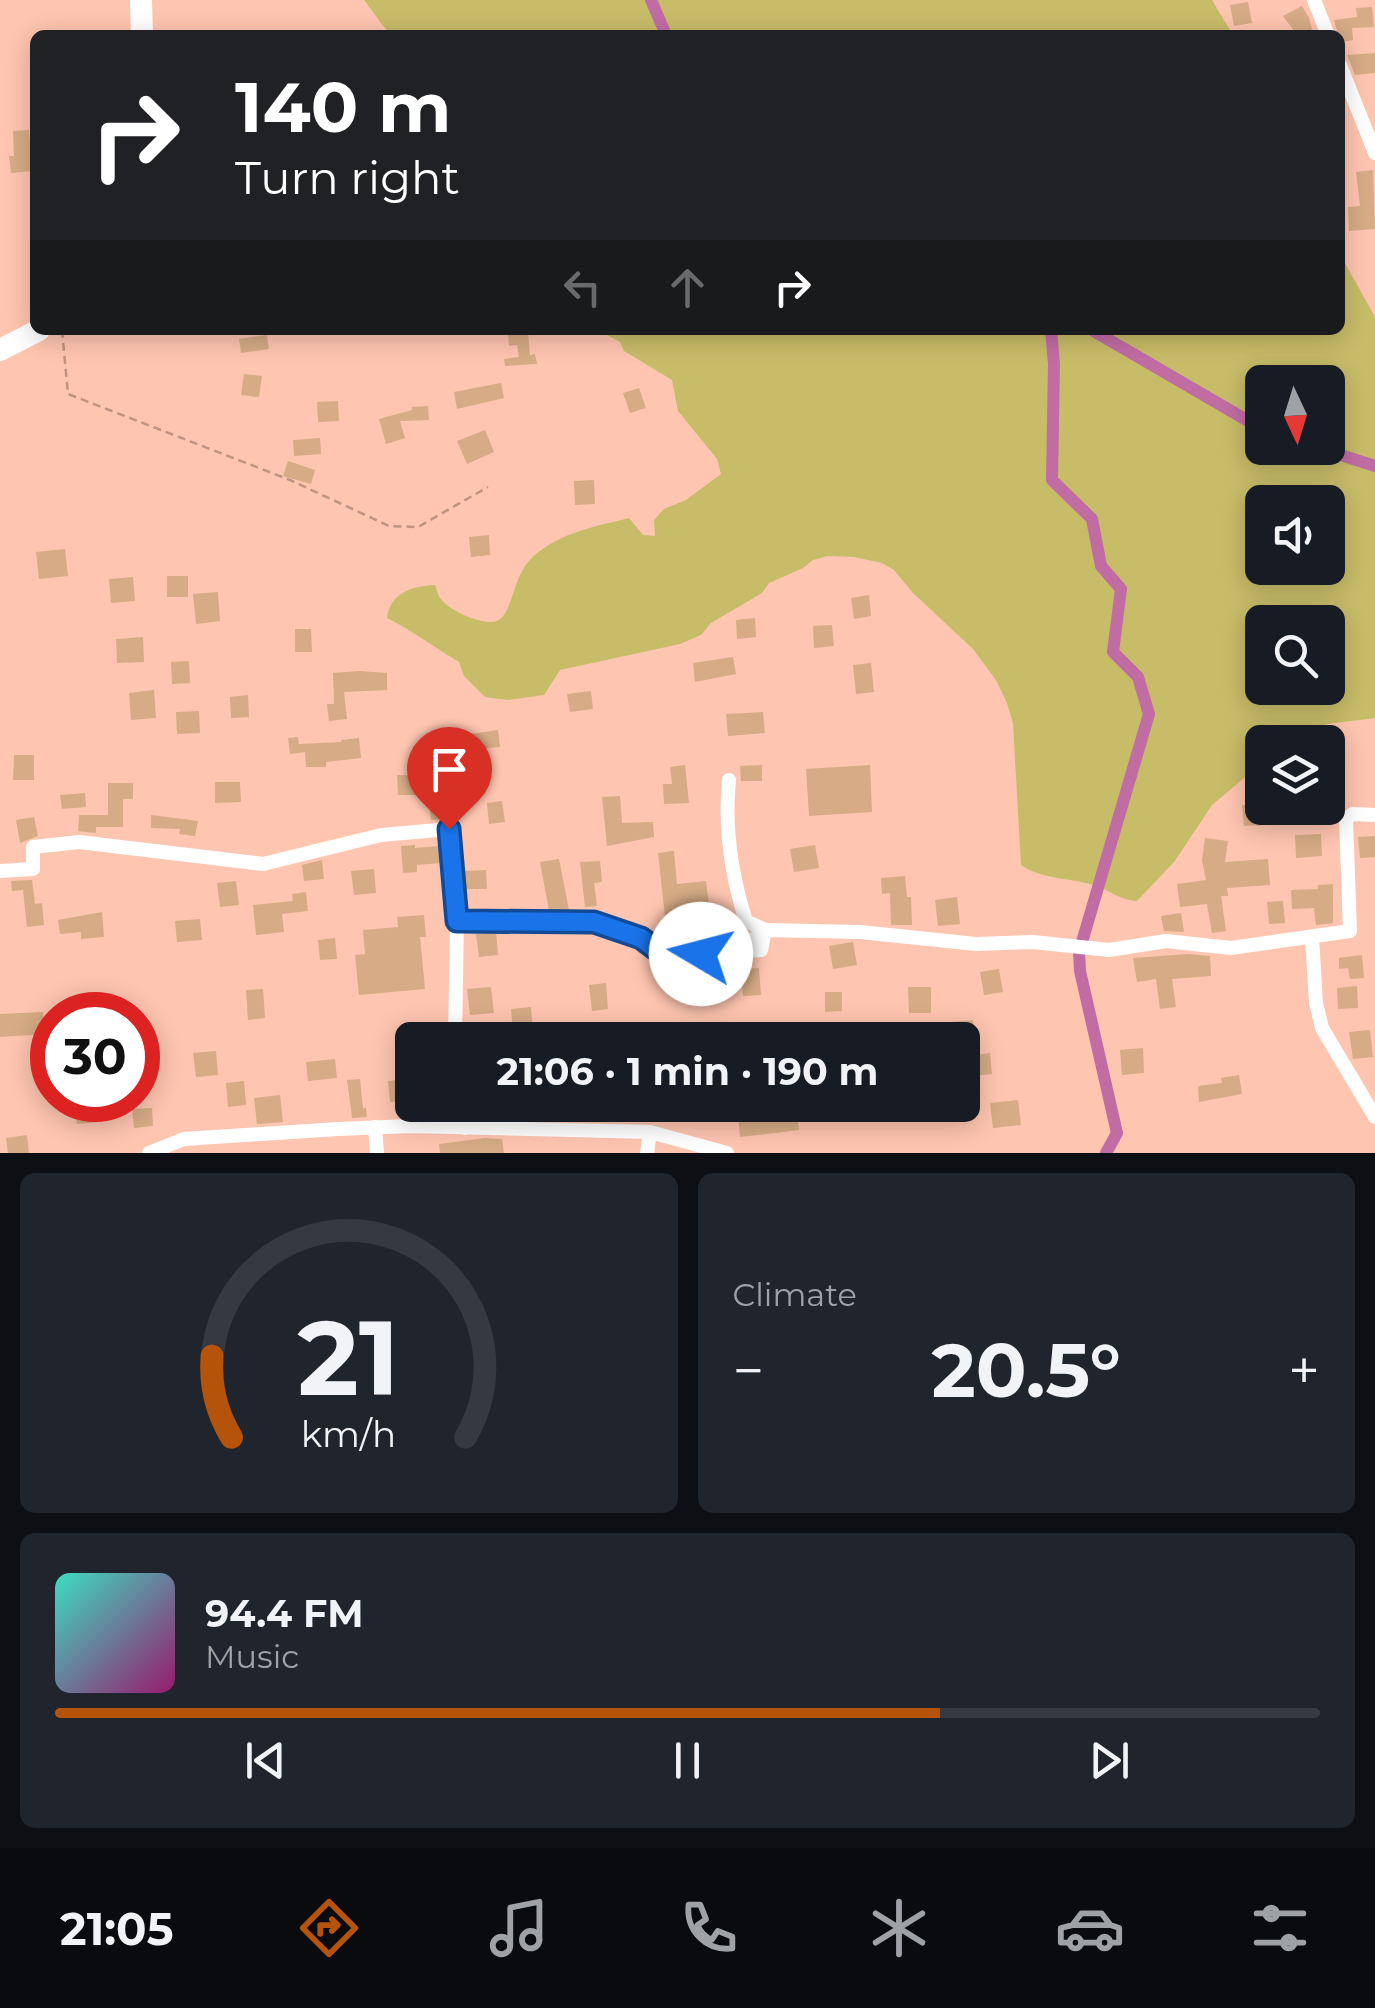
<!DOCTYPE html>
<html lang="en">
<head>
<meta charset="utf-8">
<style>
	body { margin:0; font-family:Montserrat,sans-serif; background:#20242c; color:#f1f3f6; height:100vh; display:flex; flex-direction:column; font-size:38px; white-space:nowrap }
	* { box-sizing:border-box; margin:0 }
	p { font-size:32px; color:#9ea1a6 }
	.icon { flex:none; width:55px; height:55px; fill:none; stroke:currentColor; stroke-width:2; stroke-linecap:round; stroke-linejoin:round }
	.map { position:relative; height:1153px; overflow:hidden }
	.details { display:flex; flex-direction:column; gap:20px; padding:20px; background:#0d0f14; flex:1 }
	.details>* { flex:none }
	.banner { position:absolute; left:30px; top:30px; width:1315px; height:305px; border-radius:15px; box-shadow:0 5px 25px #0003; background:#202124; color:#fff; overflow:hidden }
	.needle { width:65px; rotate:176deg }
	.fabs { position:absolute; left:1245px; top:365px; display:grid; gap:20px }
	.fabs a { display:grid; place-items:center; width:100px; height:100px; border-radius:15px; background:#171b24; box-shadow:0 5px 25px #0003; font-size:50px }
	.speed { position:absolute; left:30px; top:992px; display:flex; gap:20px; font-size:50px; font-weight:700; text-align:center }
	.speed>* { display:grid; place-content:center; width:130px; height:130px; border-radius:50%; background:#171b24; box-shadow:0 5px 25px #0003; line-height:1 }
	.speed .limit { border:15px solid #d22; background:#fff; color:#111 }
	.pin { position:absolute; display:grid; place-items:center; width:85px; height:85px; color:#fff; margin:-102px -42px; border-radius:50% 50% 50% 0; rotate:-45deg; box-shadow:0 0 10px #0007 }
	.pin .icon { rotate:45deg }
	.me { position:absolute; width:110px; margin:-55px; rotate:278deg; stroke-linejoin:round; filter:drop-shadow(0 0 8px #0008) }
	.turn { display:flex; align-items:center; gap:35px; height:210px; padding:0 40px; font-size:45px }
	.turn .icon { width:130px; height:130px; stroke-width:2.5 }
	.turn b { display:block; font-size:70px; line-height:85px }
	.lanes { display:flex; align-items:center; height:95px; padding:0 40px; background:#0003; justify-content:center; gap:50px; direction:ltr }
	.lanes .off { opacity:.35 }
	.big { font-size:75px; font-weight:700; line-height:1.1 }
	.details .widget { flex:1; display:flex; flex-direction:column; justify-content:center; gap:15px; min-width:0; padding:0 35px; border-radius:15px; background:#20242c }
	.details .dial { align-items:center; gap:0 }
	.dial svg { height:260px; overflow:visible; fill:none; stroke:#363941; stroke-width:7; stroke-linecap:round; text-anchor:middle }
	.dial text { fill:#f1f3f6; stroke:none }
	.song { display:flex; align-items:center; gap:30px }
	.cover { width:120px; height:120px; border-radius:15px; background:linear-gradient(135deg,hsl(170 70% 55%),hsl(320 70% 35%)) }
	.played { height:10px; border-radius:5px; background:linear-gradient(90deg,#b45309 70%,#363941 70%) }
	.keys { display:flex; justify-content:space-around; direction:ltr }
	.heat { display:flex; justify-content:space-between; align-items:center; font-size:55px; direction:ltr }
	.details .tiles { flex:1; display:grid; gap:20px; grid-template-columns:1fr 1fr }
	.widget:last-child { grid-column:span 2 }
	.trip { position:absolute; left:395px; top:1022px; width:585px; height:100px; border-radius:15px; background:#171b24; box-shadow:0 5px 25px #0003; font-weight:700; line-height:100px; text-align:center }
	.tabs { display:flex; height:160px; justify-content:space-around; align-items:center; background:#090b0e; color:#9ea1a6 }
	.tabs .icon { width:70px; height:70px }
	.tabs .active { color:#b45309 }
	.tabs b { font-size:45px; color:#f1f3f6 }
	.map>svg:first-child { display:block }
</style>
</head>
<body>
<div class="map">
<svg width="1375" height="1153" viewBox="0 0 1375 1153">
	<rect width="100%" height="100%" fill="#fec5b0"/>
	<g fill="#c7bc68" fill-rule="evenodd">
		<path d="M364,0h848l21,35h-843z"/>
		<path d="M1340,254l35,63v401l-48,6 -38,18h-27v21l-50,42 -38,57 -37,39c-13,0 -26,-9 -38,-14 -26,-10 -55,-6 -78,-22l-8,-142 -6,-20 -11,-23 -23,-31 -60,-56 -19,-23 -12,-7 -28,-6 -27,-1 -14,4 -10,8 -34,15 -7,10 -51,30 -10,12 -21,9 -120,26 -16,25 -36,5 -23,-3 -21,-21 -5,-14c-25,-15 -46,-31 -72,-44 3,-25 25,-32 48,-33 2,4 2,10 6,14 9,12 42,27 56,22 15,-6 16,-43 32,-60 26,-28 65,-34 100,-43l14,17 12,1 -1,-16 10,-11 22,-9 35,-26 -4,-15 -39,-48 -6,-31 -48,-29 -4,-9 -22,-12h742zM1262,382h66v66h-66zM1262,502h66v66h-66zM1262,622h66v66h-66z"/>
	</g>
	<g fill="none" stroke-linecap="round" stroke-linejoin="round">
		<path stroke="#99567b" stroke-width="4" d="M1083,937l7,-18"/>
		<g stroke="#c26ca4" stroke-width="12">
			<path d="M651,0l15,35"/>
			<path d="M1051,330l3,34 -2,116 40,39 9,47 20,23 -8,63 25,25 11,37 -67,228"/>
			<path d="M1092,330l170,99"/>
			<path d="M1319,448l56,18"/>
			<path d="M1079,952l1,19 37,162 -11,20"/>
		</g>
	</g>
	<g fill="#d6ab85">
		<path d="M1248,2l4,21 -18,3 -4,-21z"/>
		<path d="M1302,6l7,12 5,17h-17l-14,-19z"/>
		<path d="M1372,7l2,20 -22,1 1,12 -13,2 -6,-22 23,-3 -1,-9z"/>
		<path d="M1375,53v20l-20,2 -8,-20z"/>
		<path d="M29,130l3,41 -21,2 -2,-17h5l-1,-25z"/>
		<path d="M1373,170l2,59 -26,2 -1,-24 12,-1 -4,-34z"/>
		<path d="M528,332l2,23 5,-1 2,10 -32,2 -1,-7 15,-2 -2,-12 -8,1 -1,-13z"/>
		<path d="M267,335l2,14 -28,4 -2,-14z"/>
		<path d="M244,374l18,2 -3,21 -18,-2z"/>
		<path d="M501,383l3,15 -47,11 -3,-17z"/>
		<path d="M639,388l7,20 -16,5 -7,-20z"/>
		<path d="M338,401l1,20 -21,1 -1,-20z"/>
		<path d="M428,406l1,14 -29,1 5,17 -19,6 -7,-25 33,-9v-3z"/>
		<path d="M485,430l9,22 -27,12 -10,-23z"/>
		<path d="M320,438l1,16 -27,2 -1,-16z"/>
		<path d="M288,461l27,9 -4,14 -28,-8z"/>
		<path d="M594,480l1,24 -20,1 -1,-24z"/>
		<path d="M489,535l1,20 -19,2 -2,-20z"/>
		<path d="M65,549l3,27 -29,3 -3,-27z"/>
		<rect x="167" y="576" width="21" height="21"/>
		<path d="M133,577l2,24 -24,2 -2,-24z"/>
		<path d="M218,592l2,29 -24,3 -3,-30z"/>
		<path d="M869,595l2,21 -17,3 -3,-21z"/>
		<path d="M755,618l1,19 -19,2 -1,-19z"/>
		<path d="M832,625l2,21 -20,2 -1,-22z"/>
		<path d="M295,629h16l1,23h-17z"/>
		<path d="M143,637l1,25 -27,1 -1,-24z"/>
		<path d="M733,657l3,17 -41,8 -2,-19z"/>
		<path d="M189,661l1,22 -18,1 -1,-22z"/>
		<path d="M871,663l3,29 -18,2 -3,-29z"/>
		<path d="M359,671l28,2v17l-43,2 3,27 -18,2 -2,-17h7l-1,-31z"/>
		<path d="M154,690l2,28 -25,2 -2,-27z"/>
		<path d="M591,691l2,18 -23,3 -3,-18z"/>
		<path d="M248,695l1,22 -18,1 -1,-21z"/>
		<path d="M199,711l1,22 -23,1 -1,-22z"/>
		<path d="M763,712l2,21 -37,3 -2,-22z"/>
		<path d="M498,730l2,17 -30,3v7l-18,2 -2,-22z"/>
		<path d="M298,737l1,7 42,-2v-2l18,-2 2,20 -35,4v5h-20l-1,-15 -15,2 -2,-16z"/>
		<path d="M14,755h20v25h-21z"/>
		<path d="M685,765l4,38 -25,1 -1,-20h9l-2,-17z"/>
		<path d="M762,765v16h-21l-1,-15z"/>
		<path d="M870,765l2,47 -63,4 -3,-47z"/>
		<path d="M397,775h23l1,20h-23z"/>
		<path d="M215,782h25l1,20 -26,1z"/>
		<path d="M108,783h25v16h-10v28h-27v6l-18,-2 1,-16h29z"/>
		<path d="M85,793l1,14 -24,2 -2,-14z"/>
		<path d="M620,796l2,27 31,-1 1,15 -47,9 -5,-49z"/>
		<path d="M443,798l4,21 -16,1 -3,-20z"/>
		<path d="M502,801l3,21 -16,2 -2,-21z"/>
		<path d="M1261,803l2,22 -19,1 -2,-21z"/>
		<path d="M151,815l47,6 -3,15 -16,-2 1,-5 -29,-1z"/>
		<path d="M34,817l4,19 -18,7 -4,-23z"/>
		<path d="M1321,834l1,22 -26,2 -1,-23z"/>
		<path d="M1375,836v21l-15,1 -2,-21z"/>
		<path d="M1205,838l23,3 -3,21 43,-3 2,26 -43,3 1,8h-7l5,35 -14,2 -5,-29 -27,3 -3,-23 29,-4 -4,-20z"/>
		<path d="M415,845v3l23,-2 2,17 -23,2v7l-14,1 -2,-27z"/>
		<path d="M815,845l4,23 -25,4 -4,-23z"/>
		<path d="M674,851l3,33 29,-3 6,47 -45,6 -9,-81z"/>
		<path d="M559,859l10,51 -20,1 -9,-49z"/>
		<path d="M322,860l2,19 -20,2 -2,-16z"/>
		<path d="M600,861l2,21 -8,1 3,23 -12,1 -5,-45z"/>
		<path d="M374,869l2,24 -22,2 -3,-24z"/>
		<path d="M486,870l1,19h-22l-2,-18z"/>
		<path d="M905,876l2,21h4l1,28h-21l-1,-32 -8,1 -1,-16z"/>
		<path d="M32,880l3,24 7,-1 2,22 -17,2 -4,-37 -11,1 -1,-10z"/>
		<path d="M236,881l3,24 -19,2 -3,-24z"/>
		<path d="M1333,884v39l-17,2 -2,-17 -22,1 -1,-19 27,-1v-4z"/>
		<path d="M306,892l2,19 -26,3 2,18 -28,3 -3,-30 40,-4 -1,-7z"/>
		<path d="M957,897l3,27 -22,2 -3,-26z"/>
		<path d="M1283,901l2,22 -16,1 -2,-22z"/>
		<path d="M102,912l2,25 -23,2v-7l-21,2 -2,-14z"/>
		<path d="M1181,913l3,19 -20,-1 -3,-15z"/>
		<path d="M424,915l2,22h-6l5,52 -66,6 -4,-40 10,-1 -2,-24 35,-3 -1,-10z"/>
		<path d="M200,919l2,21 -25,2 -2,-21z"/>
		<path d="M496,932l2,23 -19,2 -3,-23z"/>
		<path d="M335,938l2,21 -17,1 -2,-20z"/>
		<path d="M853,942l4,23 -24,4 -4,-23z"/>
		<path d="M1188,954l22,2 1,20 -39,3 4,28 -16,2 -4,-30 -19,3 -4,-24z"/>
		<path d="M1362,955l2,23 -14,1 -2,-11 -9,1v-11z"/>
		<path d="M759,968l2,27 -18,1 -2,-27z"/>
		<path d="M999,969l4,23 -19,3 -4,-23z"/>
		<path d="M606,983l2,26 -16,2 -3,-26z"/>
		<path d="M1357,986l1,22 -20,1 -1,-21z"/>
		<path d="M491,987l3,26 -24,2 -3,-26z"/>
		<path d="M908,987h23v26h-22z"/>
		<path d="M263,989l2,29 -17,2 -2,-30z"/>
		<path d="M825,992h17v19l-17,1z"/>
		<path d="M531,1007l2,23 -20,2 -2,-23z"/>
		<path d="M43,1012l3,22 -46,3v-23z"/>
		<path d="M973,1020l3,35 14,-2 2,21 -30,3v-37h-36l-1,-16z"/>
		<path d="M1370,1030l3,27 -20,2 -4,-27z"/>
		<path d="M1143,1048l1,25 -22,2 -2,-25z"/>
		<path d="M216,1051l2,24 -22,2 -3,-24z"/>
		<path d="M335,1059l2,19 -29,3 -2,-19z"/>
		<path d="M1239,1075l3,19 -43,8 -1,-16 24,-3 -1,-5z"/>
		<path d="M360,1079l3,29h3l1,9 -15,1 -5,-38z"/>
		<path d="M409,1079l2,21 -21,2 -2,-21z"/>
		<path d="M244,1081l2,24 -18,2 -2,-24z"/>
		<path d="M280,1095l3,27 -26,2 -3,-26z"/>
		<path d="M1018,1100l3,25 -28,3 -3,-25z"/>
		<path d="M654,1105h63l1,7 -62,10z"/>
		<path d="M96,1106l2,16 -21,2 -2,-16z"/>
		<path d="M755,1106v9l42,-4 2,19 -59,7 -3,-30z"/>
		<path d="M152,1108l1,18 -19,2 -2,-19z"/>
		<path d="M27,1135l2,18h-21l-2,-15z"/>
		<path d="M485,1138l17,1 2,14h-64l-1,-9z"/>
	</g>
	<g fill="none" stroke-linecap="round" stroke-linejoin="round">
		<path stroke="#c19382" stroke-width="2.5" stroke-dasharray="8 5" stroke-linecap="butt" d="M62,330l6,64 222,86 99,46 29,1 70,-40"/>
		<g stroke="#fff" stroke-width="14">
			<path d="M1314,0l14,35"/>
			<path d="M1340,65l35,88"/>
			<path d="M729,780c-5,49 2,94 17,141l19,9 -28,22"/>
			<path d="M0,871l33,-2v-22l46,-5 184,22 118,-29 68,-6 8,92 136,1 48,16 24,18 96,-6 4,-20 95,2 116,12 57,-2 76,8 57,-9 65,7 119,-17 -4,-112 7,-5 22,1"/>
			<path d="M1312,937l4,66 6,25 53,89"/>
			<path d="M455,1040l2,-119"/>
			<path d="M462,1105l3,23"/>
			<path d="M375,1127l2,26"/>
			<path d="M149,1153l35,-14 154,-10 72,-3 240,6"/>
			<path d="M647,1153l3,-21 77,21"/>
		</g>
		<g stroke="#fff" stroke-width="22">
			<path d="M141,0l1,35"/>
			<path d="M0,350l39,-20"/>
		</g>
	</g>
	<g fill="none" stroke-linecap="round" stroke-linejoin="round">
		<g stroke="#114b97" stroke-width="25">
			<path id="route" d="M449,829l8,92 137,1 47,16 24,18 36,-2"/>
		</g>
		<use href="#route" stroke="#1a73e8" stroke-width="18"/>
	</g>
</svg>
<div class="fabs">
<a><svg class="needle" viewBox="-14 -14 28 28"><path d="M0-13l5 13h-10z" fill="#e53935"/><path d="M0 13l5-13h-10z" fill="#9ea1a6"/></svg></a>
<a><svg class="icon" aria-label="sound" viewBox="0 0 24 24"><path d="M4 9h4l5-4v14l-5-4H4zM17 9q2 3 0 6"/></svg></a>
<a><svg class="icon" aria-label="search" viewBox="0 0 24 24"><circle cx="10" cy="10" r="6"/><path d="M15 15l6 6"/></svg></a>
<a><svg class="icon" aria-label="layers" viewBox="0 0 24 24"><path d="M12 4l9 5-9 5-9-5zM3 14l9 5 9-5"/></svg></a>
</div>
<div class="speed"><div class="limit">30</div></div>
<div class="pin" style="left:449px;top:829px;background:#d93025"><svg class="icon" aria-label="arrive" viewBox="0 0 24 24"><path d="M6 21V4h12l-3 4 3 4H6"/></svg></div>
<svg class="me" style="left:701px;top:954px" viewBox="-20 -20 40 40"><circle r="19" fill="#fff"/><path d="M0-13L10 11 0 6-10 11z" fill="#1a73e8"/></svg>
<div class="trip">21:06 · 1 min · 190 m</div>
<div class="banner">
<div class="turn"><svg class="icon" aria-label="right" viewBox="0 0 24 24"><path d="M7 20v-9h11M14 6l5 5-5 5"/></svg><div><b>140 m</b>Turn right</div></div>
<div class="lanes"><svg class="icon off" aria-label="left" viewBox="0 0 24 24"><path d="M17 20v-9H6M10 6l-5 5 5 5"/></svg><svg class="icon off" aria-label="ahead" viewBox="0 0 24 24"><path d="M12 20V5M6 11l6-6 6 6"/></svg><svg class="icon" aria-label="right" viewBox="0 0 24 24"><path d="M7 20v-9h11M14 6l5 5-5 5"/></svg></div>
</div>
</div>
<section class="details">
<div class="tiles">
<div class="widget dial"><svg viewBox="0 0 100 80">
<path d="M14 69A42 42 0 1 1 86 69"/>
<path d="M14 69A42 42 0 0 1 8 44" stroke="#b45309"/>
<text x="50" y="56" font-size="32" font-weight="700">21</text>
<text x="50" y="72" font-size="11">km/h</text>
</svg></div>
<div class="widget"><p>Climate</p>
<div class="heat"><a>−</a><b class="big">20.5°</b><a>+</a></div>
</div>
<div class="widget">
<div class="song"><i class="cover"></i><div><b>94.4 FM</b><p>Music</p></div></div>
<div class="played"></div>
<div class="keys"><svg class="icon" aria-label="previous" viewBox="0 0 24 24"><path d="M18 5L8 12l10 7zM5 5v14"/></svg><svg class="icon" aria-label="pause" viewBox="0 0 24 24"><path d="M8 5v14M16 5v14"/></svg><svg class="icon" aria-label="next" viewBox="0 0 24 24"><path d="M6 5l10 7-10 7zM19 5v14"/></svg></div>
</div>
</div>
</section>
<nav class="tabs">
<b>21:05</b>
<svg class="icon active" aria-label="directions" viewBox="0 0 24 24"><path d="M12 3l9 9-9 9-9-9zM9 14v-3h6M13 9l2 2-2 2"/></svg>
<svg class="icon" aria-label="music" viewBox="0 0 24 24"><path d="M9 18V5l10-2v13"/><circle cx="6" cy="18" r="3"/><circle cx="16" cy="16" r="3"/></svg>
<svg class="icon" aria-label="phone" viewBox="0 0 24 24"><path d="M5 4h4l2 5-3 2q2 4 5 5l2-3 5 2v4C11 20 4 13 5 4z"/></svg>
<svg class="icon" aria-label="climate" viewBox="0 0 24 24"><path d="M12 3v18M4 7l16 10M4 17L20 7"/></svg>
<svg class="icon" aria-label="car" viewBox="0 0 24 24"><path d="M5 17H2v-5l4-1 3-4h7l3 4 3 1v5h-3M9 17h6M6 11h13"/><circle cx="7" cy="17" r="2"/><circle cx="17" cy="17" r="2"/></svg>
<svg class="icon" aria-label="filters" viewBox="0 0 24 24"><path d="M4 7h16M4 17h16"/><circle cx="9" cy="7" r="2"/><circle cx="15" cy="17" r="2"/></svg>
</nav>
</body>
</html>
